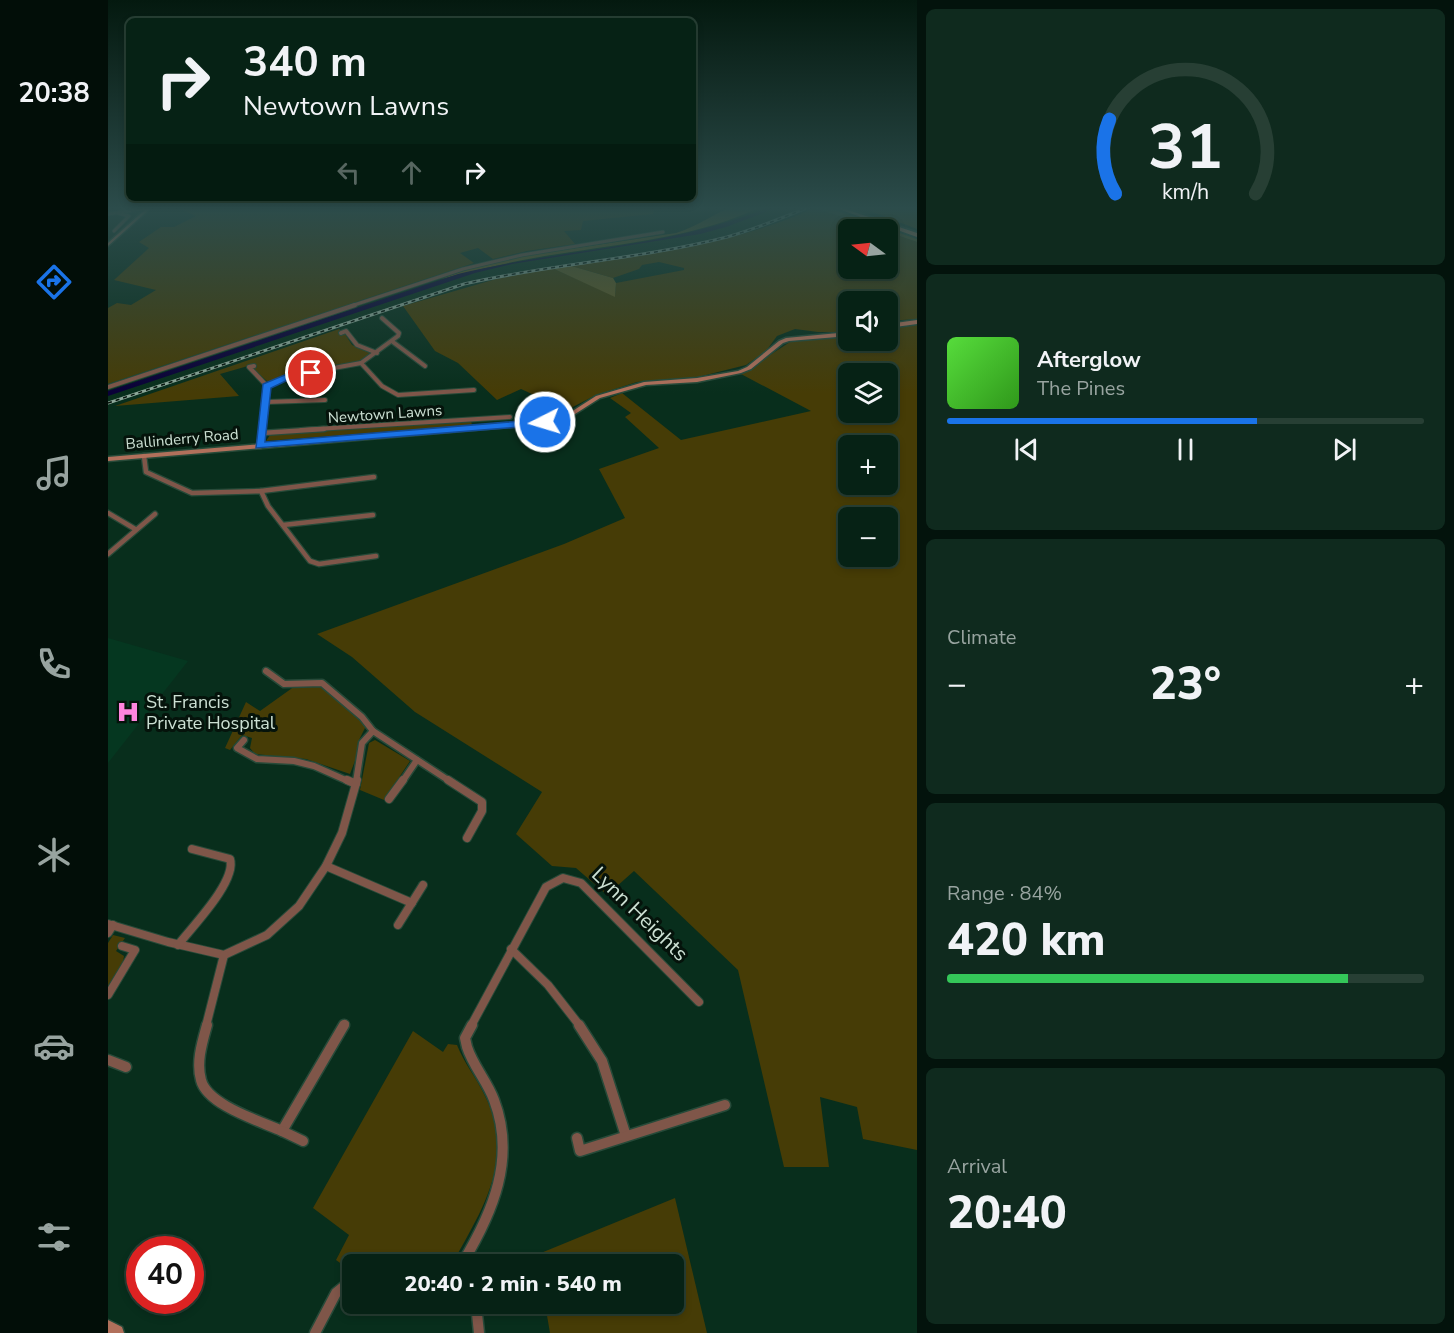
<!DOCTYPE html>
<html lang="en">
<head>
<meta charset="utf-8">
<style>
	body { margin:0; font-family:"Nunito Sans",sans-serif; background:#0f2a1e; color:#f1f3f6; height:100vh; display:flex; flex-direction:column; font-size:22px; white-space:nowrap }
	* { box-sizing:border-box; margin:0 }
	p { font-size:20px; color:#98a4a0 }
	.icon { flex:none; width:33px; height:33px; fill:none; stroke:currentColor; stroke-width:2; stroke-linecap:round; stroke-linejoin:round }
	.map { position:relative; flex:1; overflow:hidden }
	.side { display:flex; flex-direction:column; gap:9px; padding:9px; background:#03130c; width:537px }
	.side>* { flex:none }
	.top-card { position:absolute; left:18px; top:18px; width:570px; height:183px; border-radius:9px; box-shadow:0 3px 9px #0003,0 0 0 2px #273f34; background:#062215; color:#f1f3f6; overflow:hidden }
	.needle { width:39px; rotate:285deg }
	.controls { position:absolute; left:730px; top:219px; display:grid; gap:12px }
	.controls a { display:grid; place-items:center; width:60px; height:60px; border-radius:9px; background:#062215; box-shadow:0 3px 9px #0003,0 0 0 2px #273f34; font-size:30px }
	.speed { position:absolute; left:18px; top:1236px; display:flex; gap:12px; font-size:30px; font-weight:700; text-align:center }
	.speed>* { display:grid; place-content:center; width:78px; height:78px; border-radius:50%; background:#062215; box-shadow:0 3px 9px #0003,0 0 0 2px #273f34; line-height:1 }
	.speed .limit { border:9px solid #d22; background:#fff; color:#111 }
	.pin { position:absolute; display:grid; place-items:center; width:51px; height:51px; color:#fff; margin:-26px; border:3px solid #fff; border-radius:50%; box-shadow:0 2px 6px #0007 }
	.me { position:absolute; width:66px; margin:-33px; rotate:265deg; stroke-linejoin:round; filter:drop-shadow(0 0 4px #0008) }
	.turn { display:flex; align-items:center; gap:21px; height:126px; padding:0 18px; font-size:27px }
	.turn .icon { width:78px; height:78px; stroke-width:2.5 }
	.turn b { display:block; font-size:42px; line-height:51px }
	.lanes { display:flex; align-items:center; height:57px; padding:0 18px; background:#0003; justify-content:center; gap:30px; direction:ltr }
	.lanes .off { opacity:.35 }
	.big { font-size:45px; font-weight:800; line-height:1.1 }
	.side .widget { flex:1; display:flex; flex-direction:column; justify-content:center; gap:9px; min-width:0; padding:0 21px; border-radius:9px; background:#0f2a1e }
	.side .dial { align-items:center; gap:0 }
	.dial svg { height:156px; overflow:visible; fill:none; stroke:#273f34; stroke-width:7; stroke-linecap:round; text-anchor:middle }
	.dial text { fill:#f1f3f6; stroke:none }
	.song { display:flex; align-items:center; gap:18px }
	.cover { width:72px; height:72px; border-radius:9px; background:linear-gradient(135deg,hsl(110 70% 55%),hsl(110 70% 35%)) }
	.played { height:6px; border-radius:3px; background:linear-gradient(90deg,#1a73e8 65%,#273f34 65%) }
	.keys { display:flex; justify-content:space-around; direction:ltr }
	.heat { display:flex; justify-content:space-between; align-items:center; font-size:33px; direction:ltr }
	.charge { height:9px; border-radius:4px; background:linear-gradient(90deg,#34c759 84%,#273f34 0) }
	.trip { position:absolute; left:234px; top:1254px; width:342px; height:60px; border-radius:9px; background:#062215; box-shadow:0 3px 9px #0003,0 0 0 2px #273f34; font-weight:800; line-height:60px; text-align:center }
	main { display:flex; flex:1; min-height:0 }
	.tabs { display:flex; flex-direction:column; width:108px; justify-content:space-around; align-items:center; background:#020e08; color:#98a4a0 }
	.tabs .icon { width:42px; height:42px }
	.tabs .current { color:#1a73e8 }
	.tabs b { font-size:27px; color:#f1f3f6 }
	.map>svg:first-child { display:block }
</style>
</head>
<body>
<main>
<nav class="tabs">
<b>20:38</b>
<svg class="icon current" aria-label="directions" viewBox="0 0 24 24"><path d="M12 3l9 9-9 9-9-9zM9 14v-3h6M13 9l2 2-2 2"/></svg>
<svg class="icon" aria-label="music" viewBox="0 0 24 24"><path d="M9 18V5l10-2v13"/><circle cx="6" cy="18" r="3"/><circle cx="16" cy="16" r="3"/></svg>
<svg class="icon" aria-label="phone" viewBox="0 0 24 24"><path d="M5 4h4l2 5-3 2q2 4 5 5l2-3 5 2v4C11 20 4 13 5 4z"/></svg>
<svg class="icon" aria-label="climate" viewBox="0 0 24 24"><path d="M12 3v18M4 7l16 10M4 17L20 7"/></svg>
<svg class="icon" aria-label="car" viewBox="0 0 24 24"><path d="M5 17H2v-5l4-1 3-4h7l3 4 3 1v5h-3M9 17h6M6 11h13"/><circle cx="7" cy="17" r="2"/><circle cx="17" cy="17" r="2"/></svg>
<svg class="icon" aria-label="filters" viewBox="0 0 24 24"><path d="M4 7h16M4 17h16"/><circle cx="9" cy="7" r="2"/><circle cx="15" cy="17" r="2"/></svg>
</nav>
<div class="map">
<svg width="809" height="1333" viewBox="0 0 809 1333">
	<rect width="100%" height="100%" fill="#082e1c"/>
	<path fill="#053720" d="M0,638l80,23 -80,102z"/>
	<g fill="#463c06" fill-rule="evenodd">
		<path d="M67,207h305l3,2 10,-2h162l-2,7 -70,7 -2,9 -17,1 11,13 -48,7 -34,8 -15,-11 -18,5 14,10 -366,121v-76l9,-5 14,2 25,-15 -42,-10 35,-32 -10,-6 22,-15h13l22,-11z"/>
		<path d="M750,207h59v22l-57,-22z"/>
		<path d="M706,208l67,21 -32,1v38h39v-36l29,10v77l-29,2v-19h-39v30h-31l-23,-3 -18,7 -11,15 -20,14 -48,12 -61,5 -41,13 -29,15 -46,-21 -24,11 -39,-37 -23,-12 -32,-45 93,-27 56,-11 63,28 1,-13 68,-13v-2l-25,-6 -17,3 -3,4 -26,9 -45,-13c84,-12 168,-21 246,-57z"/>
		<path d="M803,324h6v826l-54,-11 -6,-32 -37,-10 9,70h-45l-46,-197 -104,-99 -27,24 -31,-27 -24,-2 -36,-32 26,-42 -127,-80 -63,-55 -35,-23 247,-90 61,-26 -26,-49 60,-21 -34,-31 6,-4 -21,-15 12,-5 59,47 130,-29 -70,-37 49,-32 17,-4 42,-3v5h39v-11zM741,374h39v38h-39zM741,446h39v38h-39zM741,518h39v38h-39z"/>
		<path d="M231,329l3,2 -3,2 6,1 7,11 19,8c-17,18 -53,15 -76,20 -9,2 -18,7 -27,9l-15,-13 4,-2 -2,-3 -35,10 19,22 -124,10z"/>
		<path d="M363,421l1,4 -206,16 4,-6 22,-3z"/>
		<path d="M211,685l47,41 -8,16 -2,16 -6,16 -44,-15 -51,-5 -5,-6 2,-10 -10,-3 -12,15 -5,-2 21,-46 14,9 35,-25z"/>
		<path d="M267,740l35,21 -26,39 -24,-10 9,-47z"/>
		<path d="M5,935l12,3 -9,13 8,5 -1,6 -15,25v-44z"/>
		<path d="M305,1031l30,21 5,-8 9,1c7,18 19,32 27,49 31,59 3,108 -27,161l-70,9h-35v6h-2l-14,-10 13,-25 -36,-27z"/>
		<path d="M567,1198l32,135h-157l-5,-29h129v-40h-136l-2,-9z"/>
	</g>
	<g fill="#665a20">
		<path d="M623,207h30c-60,28 -125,35 -190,45 -44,6 -87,16 -130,27l33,-12 56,-12 146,-22c20,-6 36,-18 55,-26z"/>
		<path d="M709,207c33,0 69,18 100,29v6l-29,-10v-2l-7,-1 -67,-21z"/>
		<path d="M460,265l45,13 3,5 -1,14 -63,-29z"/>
	</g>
	<path fill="#0a0038" d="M661,207h10l-53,20 -26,7 -188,30 -37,9 -367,123v-5l350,-117c102,-25 214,-26 311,-67z"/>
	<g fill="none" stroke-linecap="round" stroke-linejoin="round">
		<g stroke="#274a39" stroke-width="4.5">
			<g id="street-far5">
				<path d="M0,214l40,-6"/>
				<path d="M6,231l15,-15 -11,-3"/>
				<path d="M243,306l112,-37 59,-14 141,-23"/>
			</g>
		</g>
		<g stroke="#274a39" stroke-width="6">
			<g id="street-far4">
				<path d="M233,333l5,-2 11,14 20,8"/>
				<path d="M285,342l32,24"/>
				<path d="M253,363l21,23 16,9 76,-5"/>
				<path d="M146,366l-5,1 18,19"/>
				<path d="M0,387l247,-82"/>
				<path d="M158,402l59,-2"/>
				<path d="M154,430l5,-44 23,-10 71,-13 37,-27 1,-3 -17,-15"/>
				<path d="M193,430l209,-13"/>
			</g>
		</g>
		<g stroke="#274a39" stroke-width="7">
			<g id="street-far3">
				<path d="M154,433l62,-4"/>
				<path d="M152,446l2,-17"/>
				<path d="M36,456l2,16 46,21 69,-2 7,15 42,55 9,3 57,-8"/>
				<path d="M153,491l113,-14"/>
				<path d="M0,513l27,16"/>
				<path d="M175,525l90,-10"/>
				<path d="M0,554l47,-40"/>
			</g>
		</g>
		<g stroke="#274a39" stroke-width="9">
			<g id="street-far2">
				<path d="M158,671l18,13 38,-1 40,34 11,14"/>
				<path d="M136,740l-7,8 20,11 37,2 20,5 36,16"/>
				<path d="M248,782l6,-39 11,-12 78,51"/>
				<path d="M294,782l15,-22"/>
			</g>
		</g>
		<g stroke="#274a39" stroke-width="10">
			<g id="street-far1">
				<path d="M239,780l9,4"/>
				<path d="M340,780l34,22v9l-15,27"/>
				<path d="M281,799l14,-19"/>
				<path d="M218,866l86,37"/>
				<path d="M0,924l60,18 56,13 43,-20 32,-29 27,-40 16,-33 15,-53"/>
				<path d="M290,925l25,-40"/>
				<path d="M0,933l5,-8"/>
				<path d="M70,945c14,-18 59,-64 52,-86l-38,-10"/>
				<path d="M403,949l37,36 32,41"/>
				<path d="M0,995l27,-45 -13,-4"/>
				<path d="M98,1026l18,-71"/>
				<path d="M236,1026l1,-2"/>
				<path d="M363,1026l75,-139 17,-9 18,5 118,119"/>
			</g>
		</g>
		<g stroke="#274a39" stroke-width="13">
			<g id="street">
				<path d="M99,1025c-5,18 -11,37 -6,55 6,25 59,41 81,51l62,-106"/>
				<path d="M471,1025l23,36 24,75"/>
				<path d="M0,1060l18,7"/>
				<path d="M174,1131l21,10"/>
				<path d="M469,1138l3,13 145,-46"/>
				<path d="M345,1264l10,-2c30,-50 53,-104 31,-162 -7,-19 -21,-34 -27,-53l-2,-9 7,-13"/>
				<path d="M368,1304l3,29"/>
				<path d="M207,1333l21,-40 16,-13"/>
			</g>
		</g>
		<g stroke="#274a39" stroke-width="3">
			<g id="secondary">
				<path d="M40,207h4l-44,39v-3z"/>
				<path d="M809,320v4l-29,4v-4z"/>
				<path d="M741,332v4l-60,5 -6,2 -32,26 -10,4 -44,9 -51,3 -46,13 -25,16 -30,10 -437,37v-4l436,-37 27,-8 25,-16 48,-14 53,-4 41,-7 9,-4 32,-26 7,-3z"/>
				<path d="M0,1320l14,7 2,6h-16z"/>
			</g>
		</g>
		<g stroke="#274a39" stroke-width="4">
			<path id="primary" d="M725,207h6l78,26v4z"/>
		</g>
		<use href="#street-far5" stroke="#7f5649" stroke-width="3"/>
		<use href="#street-far4" stroke="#7f5649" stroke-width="4"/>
		<use href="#street-far3" stroke="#7f5649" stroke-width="4.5"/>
		<use href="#street-far2" stroke="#7f5649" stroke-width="6"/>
		<use href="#street-far1" stroke="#7f5649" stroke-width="8"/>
		<use href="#street" stroke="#7f5649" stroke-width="10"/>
		<use href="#secondary" fill="#b1705b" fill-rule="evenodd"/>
		<use href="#primary" fill="#d78368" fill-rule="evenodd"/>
		<g stroke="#8ea799" stroke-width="3">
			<path id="rail" d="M0,403l356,-119c87,-20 177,-25 263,-47 28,-8 55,-19 82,-30"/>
		</g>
		<use href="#rail" stroke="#05130b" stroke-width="1.5" stroke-dasharray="4" stroke-linecap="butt"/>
	</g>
	<linearGradient id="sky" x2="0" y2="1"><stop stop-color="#04190f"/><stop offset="0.53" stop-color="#2c4c4b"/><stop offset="1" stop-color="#2c4c4b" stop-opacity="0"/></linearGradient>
	<rect width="809" height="393" fill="url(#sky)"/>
	<path fill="#1a73e8" stroke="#114b97" stroke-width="1.5" d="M203,370l3,1v3l-22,4 -21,10 -6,54 280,-23 5,3 -5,3 -289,23 7,-64 24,-10z"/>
	<defs>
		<g id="hospital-bare" transform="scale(1.8)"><path d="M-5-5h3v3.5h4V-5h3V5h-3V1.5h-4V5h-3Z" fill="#ff85de" stroke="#05130b" stroke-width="2.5" paint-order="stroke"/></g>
	</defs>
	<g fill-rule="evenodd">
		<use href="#hospital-bare" x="20" y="712"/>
	</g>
	<g text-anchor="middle" stroke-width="6" stroke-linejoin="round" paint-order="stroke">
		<g font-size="15" fill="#cce0d3" stroke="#05130b">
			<text transform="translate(277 414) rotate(-4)" y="5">Newtown Lawns</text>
			<text transform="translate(74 439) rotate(-5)" y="5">Ballinderry Road</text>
		</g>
		<g font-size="18" fill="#cce0d3" stroke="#05130b" text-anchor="start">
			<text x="38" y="708">St. Francis<tspan x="38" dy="21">Private Hospital</tspan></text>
		</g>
		<g font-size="21" fill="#cce0d3" stroke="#05130b">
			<text transform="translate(532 914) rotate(44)" y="7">Lynn Heights</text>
		</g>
	</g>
</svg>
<div class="controls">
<a><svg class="needle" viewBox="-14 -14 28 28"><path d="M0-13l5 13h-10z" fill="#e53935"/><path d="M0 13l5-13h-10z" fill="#98a4a0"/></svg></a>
<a><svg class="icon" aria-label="sound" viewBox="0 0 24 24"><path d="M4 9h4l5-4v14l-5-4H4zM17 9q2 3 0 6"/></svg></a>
<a><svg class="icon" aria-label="layers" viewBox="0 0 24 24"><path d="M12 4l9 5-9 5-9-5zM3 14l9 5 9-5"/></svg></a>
<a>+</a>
<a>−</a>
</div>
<div class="speed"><div class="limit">40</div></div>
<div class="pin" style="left:203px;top:373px;background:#d93025"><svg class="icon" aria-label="arrive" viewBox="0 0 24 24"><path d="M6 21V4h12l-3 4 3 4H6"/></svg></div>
<svg class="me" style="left:437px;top:422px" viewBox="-20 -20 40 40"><circle r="17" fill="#1a73e8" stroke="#fff" stroke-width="3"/><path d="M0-11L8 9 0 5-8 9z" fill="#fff"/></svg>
<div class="trip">20:40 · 2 min · 540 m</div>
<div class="top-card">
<div class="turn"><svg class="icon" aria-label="right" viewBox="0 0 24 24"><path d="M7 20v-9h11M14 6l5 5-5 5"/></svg><div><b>340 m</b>Newtown Lawns</div></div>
<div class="lanes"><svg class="icon off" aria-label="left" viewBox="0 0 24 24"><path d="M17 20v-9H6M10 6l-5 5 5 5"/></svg><svg class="icon off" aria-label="ahead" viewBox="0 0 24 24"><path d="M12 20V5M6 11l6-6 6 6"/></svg><svg class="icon" aria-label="right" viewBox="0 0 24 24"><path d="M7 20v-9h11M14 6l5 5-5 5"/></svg></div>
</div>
</div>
<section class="side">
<div class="widget dial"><svg viewBox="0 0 100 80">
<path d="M14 69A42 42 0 1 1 86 69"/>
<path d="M14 69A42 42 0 0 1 11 31" stroke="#1a73e8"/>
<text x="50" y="56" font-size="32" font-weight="700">31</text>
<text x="50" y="72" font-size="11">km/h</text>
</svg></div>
<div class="widget">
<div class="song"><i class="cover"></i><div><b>Afterglow</b><p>The Pines</p></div></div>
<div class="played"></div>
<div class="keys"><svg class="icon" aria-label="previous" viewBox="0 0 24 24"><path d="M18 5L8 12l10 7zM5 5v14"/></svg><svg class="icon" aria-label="pause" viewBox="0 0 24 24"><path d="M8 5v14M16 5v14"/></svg><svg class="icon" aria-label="next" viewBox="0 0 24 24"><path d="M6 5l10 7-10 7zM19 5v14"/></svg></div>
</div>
<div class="widget"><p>Climate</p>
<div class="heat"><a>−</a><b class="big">23°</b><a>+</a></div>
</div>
<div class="widget"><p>Range · 84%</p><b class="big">420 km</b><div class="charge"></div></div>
<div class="widget"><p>Arrival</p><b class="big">20:40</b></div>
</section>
</main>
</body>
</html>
